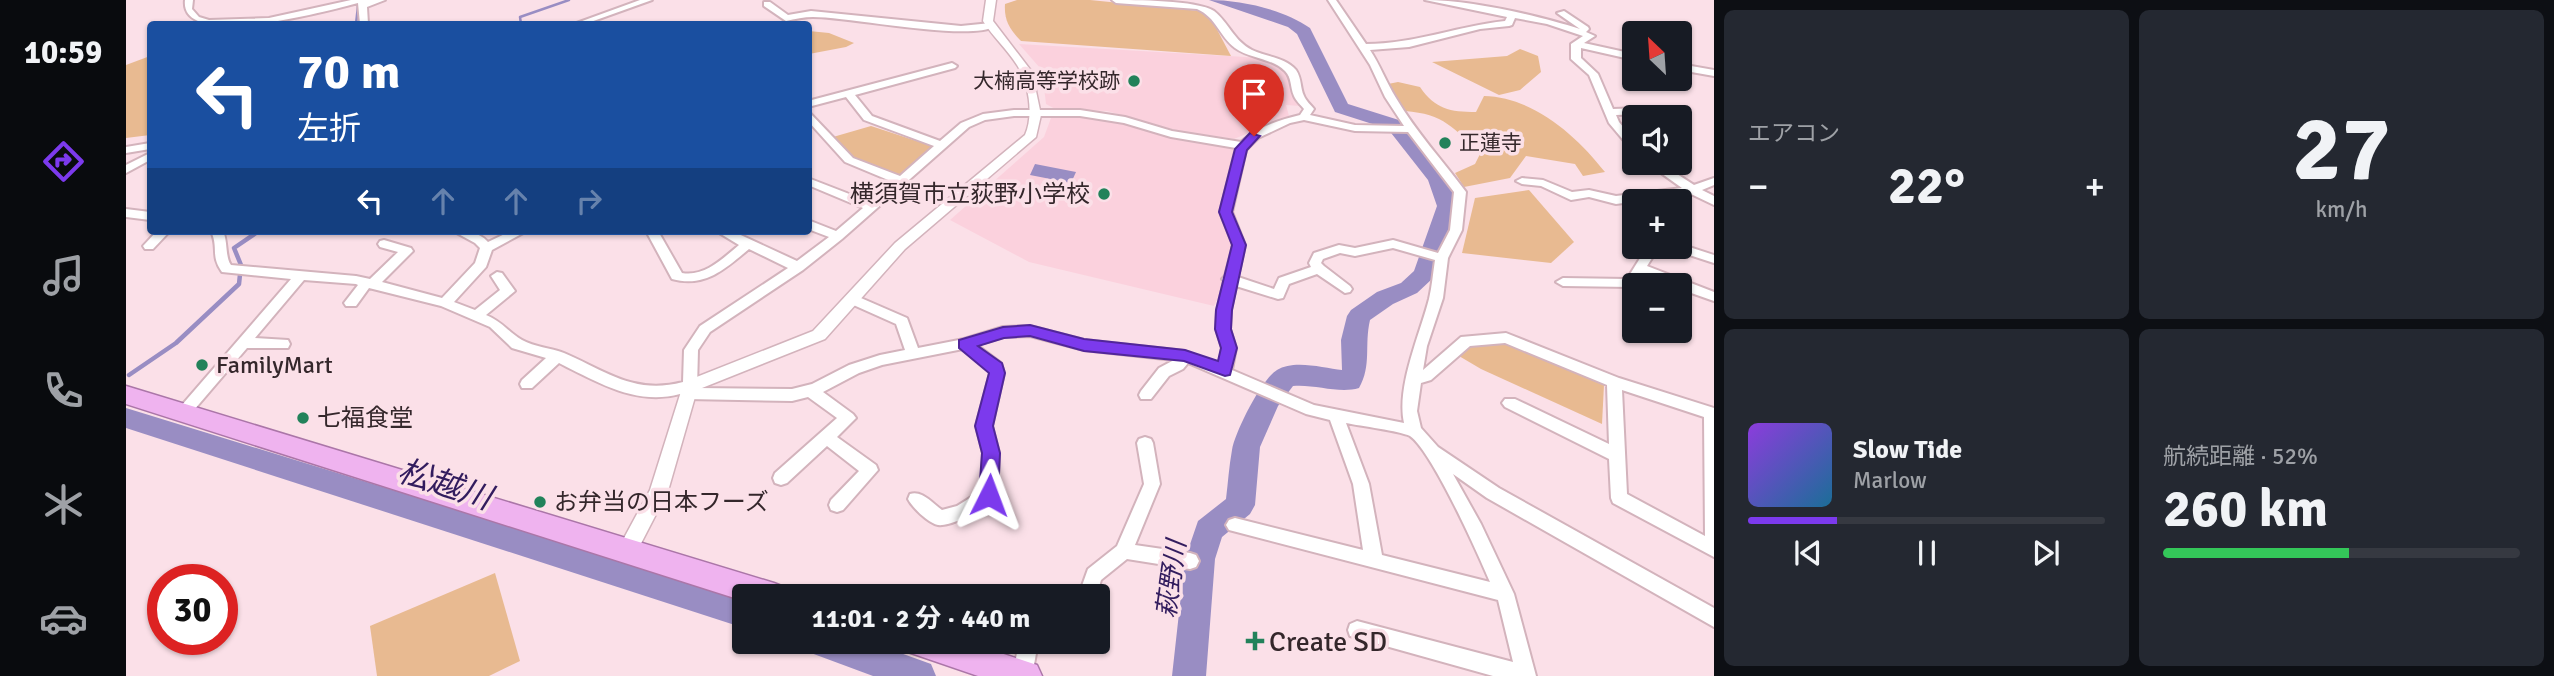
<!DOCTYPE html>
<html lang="ja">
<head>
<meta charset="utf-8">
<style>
	body { margin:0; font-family:Signika,"Noto Sans JP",sans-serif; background:#242831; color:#f1f3f6; height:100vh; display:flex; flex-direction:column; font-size:26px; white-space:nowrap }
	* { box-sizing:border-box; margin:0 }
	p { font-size:23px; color:#9ea1a6 }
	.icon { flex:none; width:38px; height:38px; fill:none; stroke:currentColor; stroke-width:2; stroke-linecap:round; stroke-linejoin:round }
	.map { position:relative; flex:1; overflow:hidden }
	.side { display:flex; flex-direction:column; gap:10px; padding:10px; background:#0d0f14; width:840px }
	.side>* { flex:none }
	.guide { position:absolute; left:21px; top:21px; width:665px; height:214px; border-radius:7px; box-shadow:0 2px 5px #0004; background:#1a4fa0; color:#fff; overflow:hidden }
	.needle { width:46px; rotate:335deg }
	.controls { position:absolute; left:1496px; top:21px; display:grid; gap:14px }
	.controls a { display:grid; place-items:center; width:70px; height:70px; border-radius:7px; background:#171b24; box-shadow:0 2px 5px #0004; font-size:35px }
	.speed { position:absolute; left:21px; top:564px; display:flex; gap:14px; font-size:35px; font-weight:700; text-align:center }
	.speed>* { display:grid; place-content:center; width:91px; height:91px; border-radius:50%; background:#171b24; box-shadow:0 2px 5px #0004; line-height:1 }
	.speed .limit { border:10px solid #d22; background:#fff; color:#111 }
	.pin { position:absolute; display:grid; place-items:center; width:60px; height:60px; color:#fff; margin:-72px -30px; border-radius:50% 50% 50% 0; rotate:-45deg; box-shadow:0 0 7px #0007 }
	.pin .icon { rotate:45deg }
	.me { position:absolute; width:77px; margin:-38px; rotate:3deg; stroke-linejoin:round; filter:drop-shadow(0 0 5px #0008) }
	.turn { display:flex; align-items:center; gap:24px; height:147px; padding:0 35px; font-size:32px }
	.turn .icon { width:91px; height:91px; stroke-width:2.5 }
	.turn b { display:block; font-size:49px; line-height:60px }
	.lanes { display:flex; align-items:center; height:66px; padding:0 35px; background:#0003; justify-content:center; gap:35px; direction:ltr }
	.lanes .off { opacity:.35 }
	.big { font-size:52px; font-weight:700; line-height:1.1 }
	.side .card { flex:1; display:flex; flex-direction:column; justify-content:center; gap:10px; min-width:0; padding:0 24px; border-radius:10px; background:#242831 }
	.side .dial { align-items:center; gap:0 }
	.dial b { font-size:91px; line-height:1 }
	.song { display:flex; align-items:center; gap:21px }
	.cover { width:84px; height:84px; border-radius:10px; background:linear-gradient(135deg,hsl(270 70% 55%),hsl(200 70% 35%)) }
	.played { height:7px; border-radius:4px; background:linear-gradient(90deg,#7c3aed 25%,#363941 25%) }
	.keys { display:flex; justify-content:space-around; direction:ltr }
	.heat { display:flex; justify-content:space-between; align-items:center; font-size:38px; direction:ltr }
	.charge { height:10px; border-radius:5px; background:linear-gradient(90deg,#34c759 52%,#363941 0) }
	.side .tiles { flex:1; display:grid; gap:10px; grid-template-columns:repeat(2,1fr) }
	.trip { position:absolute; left:606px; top:584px; width:378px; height:70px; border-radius:7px; background:#171b24; box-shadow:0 2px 5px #0004; font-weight:700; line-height:70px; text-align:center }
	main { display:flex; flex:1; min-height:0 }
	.menu { display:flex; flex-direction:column; width:126px; justify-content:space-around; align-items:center; background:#090b0e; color:#9ea1a6 }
	.menu .icon { width:49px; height:49px }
	.menu .selected { color:#7c3aed }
	.menu b { font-size:32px; color:#f1f3f6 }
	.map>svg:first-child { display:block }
</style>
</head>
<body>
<main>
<nav class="menu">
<b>10:59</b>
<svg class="icon selected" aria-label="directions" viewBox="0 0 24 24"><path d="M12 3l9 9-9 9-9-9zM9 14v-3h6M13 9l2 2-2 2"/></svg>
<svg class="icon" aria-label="music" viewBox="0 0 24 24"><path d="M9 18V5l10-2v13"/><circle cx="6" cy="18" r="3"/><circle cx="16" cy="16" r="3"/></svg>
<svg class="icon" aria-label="phone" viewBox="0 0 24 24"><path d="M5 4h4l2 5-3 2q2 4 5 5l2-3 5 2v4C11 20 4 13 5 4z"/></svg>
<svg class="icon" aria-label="climate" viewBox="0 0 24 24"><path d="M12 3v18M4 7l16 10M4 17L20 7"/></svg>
<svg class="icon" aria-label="car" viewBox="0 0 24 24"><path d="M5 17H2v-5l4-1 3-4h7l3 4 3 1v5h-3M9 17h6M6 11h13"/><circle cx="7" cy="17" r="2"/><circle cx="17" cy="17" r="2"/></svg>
</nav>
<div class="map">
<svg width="1588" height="676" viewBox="0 0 1588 676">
	<rect width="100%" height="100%" fill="#fbe0e8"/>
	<g fill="#fbd1dd">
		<path d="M893,44l244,14 25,15 6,25 6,8 -14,-1 3,11 -55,23 -55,-8 -72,-20 -50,-1 -11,-6 -2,-17 6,-3 1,-15 -11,-1z"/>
		<path d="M929,116h37l141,30 6,5 -14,62 13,45 -24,48 -185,-44 -79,-42 94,-83 7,-19z"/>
	</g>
	<g fill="#e8ba91">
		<path d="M891,0h73l110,11 11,7 20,38 -210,-15c-12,-12 -17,-21 -16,-37z"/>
		<path d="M683,31l20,2 25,10 -8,4 -37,7z"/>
		<path d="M1394,49l18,7 3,16 -21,18 -21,5 -67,-33 75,-6z"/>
		<path d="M24,56v79l-24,3v-73z"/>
		<path d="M1272,82l22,5c15,22 30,25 56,25l8,-16c49,1 92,39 121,76l-22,4 -8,-12 -49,-8 -16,22 -46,9 -9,-14 20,-9 5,-10c-26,-26 -36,-40 -75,-43l-17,-27z"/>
		<path d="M745,126l64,21 -34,29 -48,-19 -20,-20z"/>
		<path d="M1403,190l45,52 -23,21 -89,-10 13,-55z"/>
		<path d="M1382,342l96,43 -2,39 -121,-55 -22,-13 12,-12z"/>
		<path d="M369,573l25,88 -31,15h-112l-7,-50z"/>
	</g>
	<path fill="#998dc3" d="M909,164l41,8 -5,11 -41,-8z"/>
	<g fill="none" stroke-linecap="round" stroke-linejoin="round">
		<g stroke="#998dc3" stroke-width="2.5">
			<path d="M228,0l4,6 -2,18"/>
			<path d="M395,24l-1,-7 49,-17"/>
		</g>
		<path stroke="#998dc3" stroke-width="4.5" d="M3,375l47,-32 63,-59 2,-19 -7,-17 25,-17"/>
		<g fill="#998dc3" fill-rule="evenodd">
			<path d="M1083,0c31,0 74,9 101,28l38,76 54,17 46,58 9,27 -25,73 -15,14 -24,11 -23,16c-6,26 2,45 -11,68 -20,6 -44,-4 -66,-2l-15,20 -18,41 -5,58 -5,9 -28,23 -7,22 -9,117h-34l13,-117 13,-38 28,-22c2,-16 3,-33 6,-49 3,-18 29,-70 45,-80 17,-11 47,-2 65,0l-1,-30 6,-24 4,-6 26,-18 24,-9 13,-12 23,-65 -9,-26 -40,-51 -53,-17 -38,-78 -9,-7z"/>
			<path d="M0,408l618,190v30l-618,-200z"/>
			<path d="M681,642h63l61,22 5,12h-63l-62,-23z"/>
		</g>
		<g stroke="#d3b3bc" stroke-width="4">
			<g id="minor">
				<path d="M59,0h8l-1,9 7,8 10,3 60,-2 82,-18h34l-18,7 1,17h-8l-2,-21c-27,7 -179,49 -173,-3z"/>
				<path d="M514,0h12l-67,24h-11z"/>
				<path d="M986,0c23,0 85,0 102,11 15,12 20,30 38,39 14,7 33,7 44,20 6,9 4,18 8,26 2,5 7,9 10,13l-4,6 45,10 49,1 -19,-29 -15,-32 -42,-65h8l30,44c48,0 92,-18 139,-23l2,-4 -82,-17c45,0 112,15 155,29l-23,-16 7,-2 24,16 1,2 -3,3 9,4 -11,7 50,11v6l-53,-12v10l17,16 15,35 57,-2 5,3 -5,3 -54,2 3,7 15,18v9l-4,-1 -21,-25 -20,-48 -18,-16v-15l12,-8 -36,-12 -32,-6 -3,7 -3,1 -29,3 -71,18 -39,3c10,15 16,32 26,48 20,34 47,63 70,94l-4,38 -14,28 -5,40 -16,48 -4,24 38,-33 45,-4 113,45 95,30v149l-101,-54 -2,-5 -2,-39 -104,-52 -3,-4 3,-4h10l94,45 -2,-59 -102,-42 -35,3 -39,34 -10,3 -4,28 4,17 17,19 61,41 215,120v19l-227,-129 -34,-24 28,50 33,70 22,82h-43l-143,-40 -2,-6 2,-6 7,-3 156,41 -15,-62 -269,-70 -3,-5 3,-5 6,-2 128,32 -10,-66 -23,-64 -24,-6 -118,-51 -5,6 -14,7 -18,23h-10l-2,-4 2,-4 18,-23 15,-8 -90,-10 -54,-14 -27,1 -26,8 24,18 3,10 -12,53 7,27 -2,42c-6,12 -46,32 -59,30 -10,-2 -26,-18 -30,-26l2,-5c12,-4 22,9 32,16l15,-4 24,-15 2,-38 -7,-27 14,-53 -1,-4 -26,-20 -81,16 -23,8 -36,19 30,22 3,4 -19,19 39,28 2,5 -35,40 -6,2 -6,-2 -2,-5 2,-5 28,-29 -32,-25 -40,37 -6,2 -6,-2 -2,-5 2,-5 62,-55 -29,-21 -16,4 -105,-2 -7,-5c-44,12 -83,-12 -121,-31l-27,25h-10l-2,-4 2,-4 24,-22 -34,-10 -22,-21 -49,-21 -72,-18 -13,18h-10l-2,-3 14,-18 -2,-1 -52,-4 -49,58 33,2 2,4 -2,4h-41l-59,69h-10l-3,-4 116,-134 -69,-7c-12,-17 -3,-23 -11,-41h12c5,11 2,26 8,34l125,11 14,3 28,-27 -18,-5 -2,-3 2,-3 4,-1 27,8 2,3 -31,31 60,16 33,-35 5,-15 -5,-5 -22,-12c13,0 25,0 35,11l23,-11h16l-35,19 -6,17 -32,35 21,8 25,-20 -9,-14 6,-4 5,1 13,18 -29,24c17,7 22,17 36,25 12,7 29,8 42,13 42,18 70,42 119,29l1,-32 16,-24 88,-58 -39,-19c-24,20 -44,39 -77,30l-26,-48h12l24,42c23,4 41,-15 57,-28l-23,-14h16l65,30 32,-24 -21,-8v-9l28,11 27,-23 -55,-23v-7l62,24 23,-20 -48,-20 -37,-41v-10l45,47 47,18 34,-30 -70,-26 -18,-23 -38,10v-6l144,-38 5,3 -2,2 -100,27 17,21 68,25 21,-18 22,-9 31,-4h66l45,7 47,14 69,11c16,-15 38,-22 59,-27l4,-6c-3,-4 -8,-8 -10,-13 -4,-9 -2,-18 -9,-25 -13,-13 -35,-12 -50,-23 -15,-11 -19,-31 -38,-39l-81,-6zM888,116h66l44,7 47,14 65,11 -16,64 13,33 -8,31 -3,3 2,2 -7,29 -1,19 6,19 -3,17 -34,-14 -101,-11 -54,-14 -27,1 -39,12 -46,9 -11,-30 -53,-23 -7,5 2,3 47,21 9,26 -25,5 -31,10 -37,19 -20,5 -95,-1 1,-38 12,-18 93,-62 39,-31 127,-112 16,-7zM1178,120l51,11 53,1 46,60 -4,38 -12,23 -45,-13 -38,8 -16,-3 -25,8 -5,10 2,4 -32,11 -5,11 -36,-12 7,-32 -13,-33 14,-62 12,-12 32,-15zM1267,248l42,12c-2,13 -3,26 -6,39 -9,35 -33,88 -25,124l-90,-18 -82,-35 4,-22 -6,-19 1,-19 5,-24 42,13 5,-1 6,-14 28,-10 28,19 5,-1 2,-3 -2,-3 -26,-20 -3,-3 2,-4 17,-6 15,3zM1496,390l82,27 1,119 -78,-42zM1220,423c14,3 54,8 64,13 22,15 68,118 80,146l-108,-27 -13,-71z"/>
				<path d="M638,2h6l18,13 23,-4 150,15 30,-3 4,3c-25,16 -145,-9 -182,-9 -9,0 -18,2 -27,4l-22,-15z"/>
				<path d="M1554,64l34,6v6l-34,-6z"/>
				<path d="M24,143v6l-24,4v-6z"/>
				<path d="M24,153v7l-24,13v-8z"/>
				<path d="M1521,163h13l34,22 20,-7v7l-12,5 12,6v9l-23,-11 -75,10 -27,-7 -18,3 -30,-14 -19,-2 -6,-3 6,-3 21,2 29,12 17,-2 27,6 66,-8z"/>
				<path d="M0,209l24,3v8l-24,-3z"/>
				<path d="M31,231h13l-17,18h-8l-2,-3z"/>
				<path d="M1554,244l34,11v8l-40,-13 -2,-3h8z"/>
				<path d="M1521,247h12l-12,19 67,26v9l-34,-12v-4h-9l-29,-11 -6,11 -5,2 -68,-1 -7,-4 7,-4 64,1z"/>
				<path d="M1019,437l6,2 2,4 7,41 -25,61 55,8 6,2 3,6 -3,6 -6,2 -63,-10 -26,21 -5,17h-18l10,-28 29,-23 27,-62 -7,-41 2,-4z"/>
				<path d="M893,642h19l-6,34 -19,-1z"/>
			</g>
		</g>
		<g stroke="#d3b3bc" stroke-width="3">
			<path id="tertiary" d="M860,0h10l-3,21 39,51 9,43 -5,22 -131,112 -80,90 -128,51 -29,101 -34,66 -7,3 -7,-3 -3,-6 33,-61 34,-108 129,-51 82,-88 130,-108c9,-20 4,-52 -8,-70 -10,-16 -24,-28 -34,-44z"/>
		</g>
		<g stroke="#ab76a8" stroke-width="3">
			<g id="trunk">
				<path d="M0,386l648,197 10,4 5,10h-45v4l-618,-197z"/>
				<path d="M778,642h63l70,23 5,11h-64l-70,-24z"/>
			</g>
		</g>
		<use href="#minor" fill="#fff" fill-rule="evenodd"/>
		<use href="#tertiary" fill="#fff" fill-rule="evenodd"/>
		<use href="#trunk" fill="#efb3ef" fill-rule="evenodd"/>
	</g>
	<path fill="#7c3aed" stroke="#51269a" stroke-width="2" d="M1124,133l10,3 -13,14 -15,62 14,33 -14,65 -1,19 6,19 -7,27 -5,1 -41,-15 -100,-10 -54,-15 -26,2 -26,8 24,17 3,10 -12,53 7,27 -2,42 -3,5h-13l-3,-5 3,-42 -7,-27 14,-53 -30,-25v-8l44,-13 27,-2 54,14 101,11 33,11 3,-13 -6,-19 1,-19 16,-65 -13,-33 16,-63z"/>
	<g fill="#22825a" stroke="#fbe0e8" stroke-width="2.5">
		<circle cx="1008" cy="81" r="7"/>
		<circle cx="1319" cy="143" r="7"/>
		<circle cx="978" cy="194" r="7"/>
		<circle cx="76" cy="365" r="7"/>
		<circle cx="177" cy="418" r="7"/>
		<circle cx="414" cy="502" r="7"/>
		<path d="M1125.5 630.5h7v7h7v7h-7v7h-7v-7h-7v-7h7z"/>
	</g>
	<g text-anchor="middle" stroke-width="7" stroke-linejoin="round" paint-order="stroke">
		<g font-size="21" fill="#34272b" stroke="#fbe0e8" text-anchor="end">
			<text x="994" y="88">大楠高等学校跡</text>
			<text x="1333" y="150" text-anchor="start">正蓮寺</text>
		</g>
		<g font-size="24" fill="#34272b" stroke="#fbe0e8" text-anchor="start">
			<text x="964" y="202" text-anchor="end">横須賀市立荻野小学校</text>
			<text x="90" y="373">FamilyMart</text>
			<text x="191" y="426">七福食堂</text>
			<text x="428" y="510">お弁当の日本フーズ</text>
		</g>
		<g font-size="26" font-style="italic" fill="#321c5e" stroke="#fbe0e8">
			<text transform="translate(1045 579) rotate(-82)" y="9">萩野川</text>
		</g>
		<g font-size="28" fill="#34272b" stroke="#fbe0e8" text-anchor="start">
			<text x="1143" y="651">Create SD</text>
		</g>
		<g font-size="32" font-style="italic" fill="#321c5e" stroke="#fbe0e8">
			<text transform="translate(319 484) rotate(18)" y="11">松越川</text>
		</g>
	</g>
</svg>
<div class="controls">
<a><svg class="needle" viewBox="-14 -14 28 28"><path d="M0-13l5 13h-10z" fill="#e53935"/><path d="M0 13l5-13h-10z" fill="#9ea1a6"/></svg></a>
<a><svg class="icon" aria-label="sound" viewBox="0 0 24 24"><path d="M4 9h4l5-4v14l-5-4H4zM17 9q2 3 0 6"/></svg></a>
<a>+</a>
<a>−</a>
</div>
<div class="speed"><div class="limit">30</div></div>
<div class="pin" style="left:1128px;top:136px;background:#d93025"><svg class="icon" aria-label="arrive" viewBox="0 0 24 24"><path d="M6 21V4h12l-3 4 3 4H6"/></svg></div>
<svg class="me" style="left:863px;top:495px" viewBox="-20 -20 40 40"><path d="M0-17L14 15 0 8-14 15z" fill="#7c3aed" stroke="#fff" stroke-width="4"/></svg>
<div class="trip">11:01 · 2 分 · 440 m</div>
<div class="guide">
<div class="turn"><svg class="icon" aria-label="left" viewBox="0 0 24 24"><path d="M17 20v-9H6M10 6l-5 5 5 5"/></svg><div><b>70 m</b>左折</div></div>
<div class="lanes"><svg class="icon" aria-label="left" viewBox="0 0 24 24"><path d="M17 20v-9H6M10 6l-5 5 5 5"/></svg><svg class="icon off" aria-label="ahead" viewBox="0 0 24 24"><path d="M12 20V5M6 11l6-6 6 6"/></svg><svg class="icon off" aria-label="ahead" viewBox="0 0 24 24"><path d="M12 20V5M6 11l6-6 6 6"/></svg><svg class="icon off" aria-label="right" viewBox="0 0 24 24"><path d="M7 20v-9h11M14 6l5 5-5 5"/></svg></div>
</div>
</div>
<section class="side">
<div class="tiles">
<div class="card"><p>エアコン</p>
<div class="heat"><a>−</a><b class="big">22°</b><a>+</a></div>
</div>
<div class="card dial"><b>27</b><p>km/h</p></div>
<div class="card">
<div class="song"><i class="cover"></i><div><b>Slow Tide</b><p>Marlow</p></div></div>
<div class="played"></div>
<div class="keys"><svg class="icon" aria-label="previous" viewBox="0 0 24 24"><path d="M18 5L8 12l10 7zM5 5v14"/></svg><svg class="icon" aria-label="pause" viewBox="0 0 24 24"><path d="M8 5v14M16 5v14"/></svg><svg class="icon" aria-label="next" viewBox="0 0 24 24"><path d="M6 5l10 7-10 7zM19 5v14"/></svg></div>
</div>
<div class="card"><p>航続距離 · 52%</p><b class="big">260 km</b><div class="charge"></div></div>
</div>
</section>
</main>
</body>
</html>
